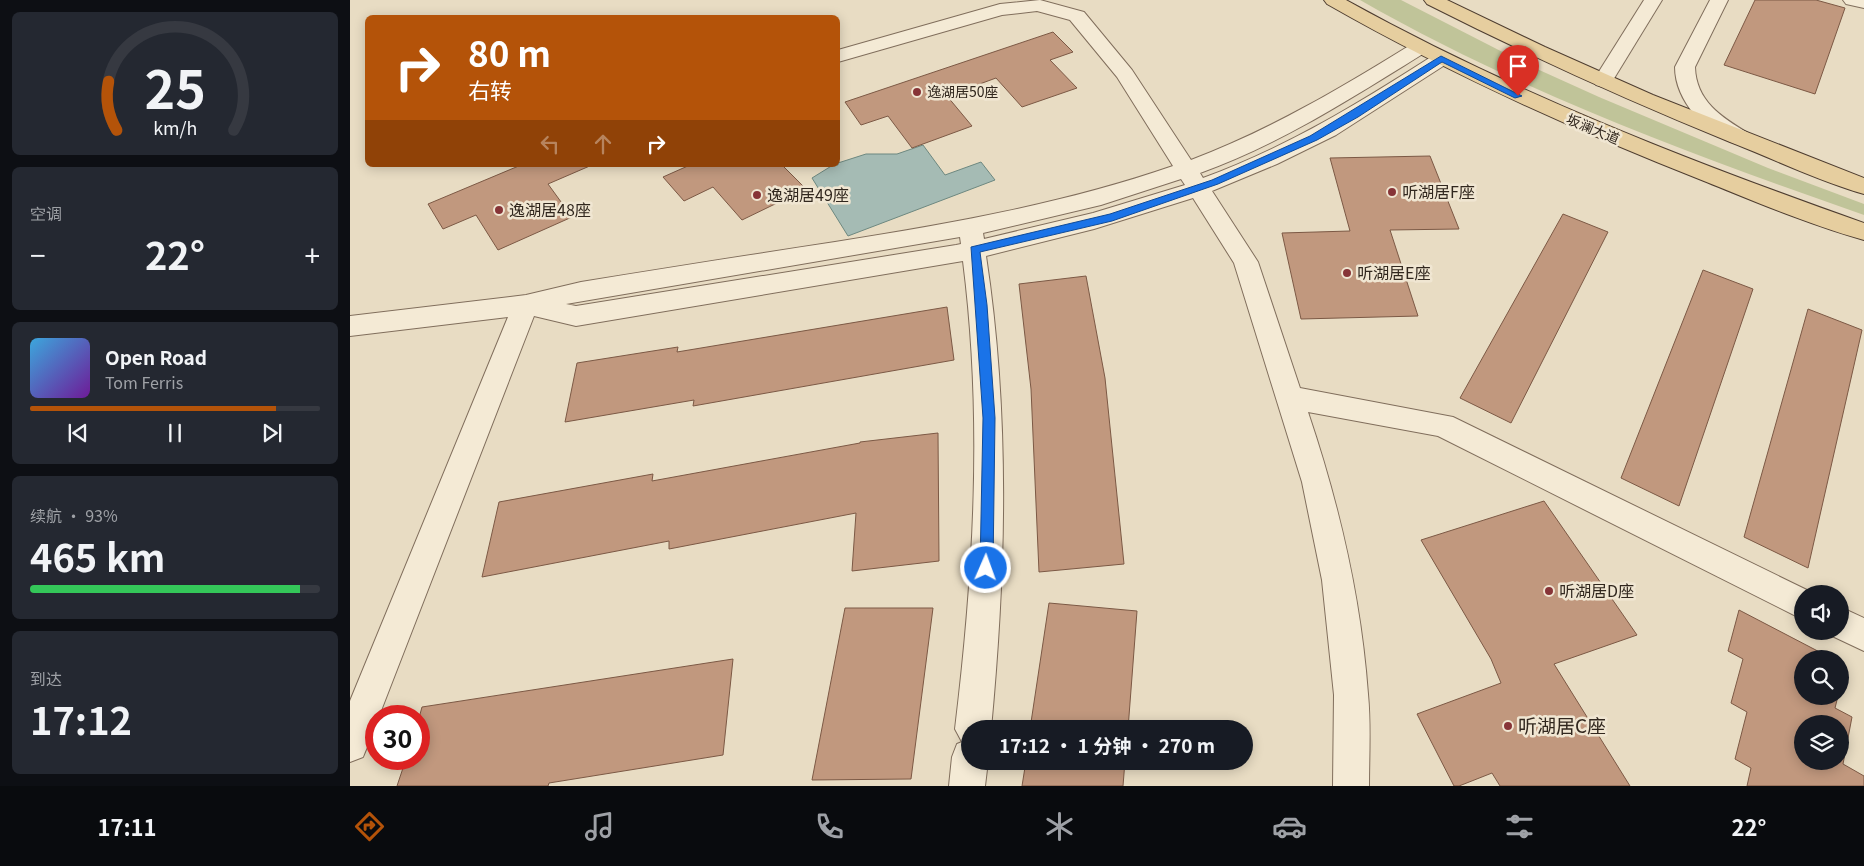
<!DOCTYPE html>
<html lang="zh">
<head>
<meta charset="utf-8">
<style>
	body { margin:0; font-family:Georgia,"Noto Sans SC",serif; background:#242831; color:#f1f3f6; height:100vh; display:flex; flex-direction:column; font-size:19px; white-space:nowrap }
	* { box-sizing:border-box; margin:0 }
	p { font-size:16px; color:#9ea1a6 }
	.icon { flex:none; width:28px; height:28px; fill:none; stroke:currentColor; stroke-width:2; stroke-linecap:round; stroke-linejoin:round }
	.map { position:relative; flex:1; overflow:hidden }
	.sheet { display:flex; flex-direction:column; gap:12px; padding:12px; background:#0d0f14; width:350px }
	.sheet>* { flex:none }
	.hud { position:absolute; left:15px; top:15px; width:475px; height:152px; border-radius:8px; box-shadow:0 2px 12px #0003; background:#b45309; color:#fff; overflow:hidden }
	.fabs { position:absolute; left:1444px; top:585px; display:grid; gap:10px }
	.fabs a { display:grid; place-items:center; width:55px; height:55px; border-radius:50%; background:#171b24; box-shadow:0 2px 12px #0003; font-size:25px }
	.speed { position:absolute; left:15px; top:705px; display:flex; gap:10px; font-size:25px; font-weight:700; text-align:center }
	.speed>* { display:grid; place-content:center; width:65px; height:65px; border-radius:50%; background:#171b24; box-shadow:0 2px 12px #0003; line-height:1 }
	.speed .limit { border:8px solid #d22; background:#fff; color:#111 }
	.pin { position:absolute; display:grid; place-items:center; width:42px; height:42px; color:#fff; margin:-51px -21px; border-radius:50% 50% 50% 0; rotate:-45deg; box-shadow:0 0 5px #0007 }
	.pin .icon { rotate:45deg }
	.me { position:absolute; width:55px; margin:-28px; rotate:2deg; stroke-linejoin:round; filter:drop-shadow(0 0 4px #0008) }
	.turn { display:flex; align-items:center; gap:18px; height:105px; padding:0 20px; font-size:22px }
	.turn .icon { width:65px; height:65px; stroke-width:2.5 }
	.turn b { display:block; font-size:35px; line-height:42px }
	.lanes { display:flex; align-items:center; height:48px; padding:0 20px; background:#0003; justify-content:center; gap:25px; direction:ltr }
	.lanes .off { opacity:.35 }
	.big { font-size:38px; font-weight:700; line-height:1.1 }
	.sheet .widget { flex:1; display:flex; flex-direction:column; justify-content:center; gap:8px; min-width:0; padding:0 18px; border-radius:8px; background:#242831 }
	.sheet .dial { align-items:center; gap:0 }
	.dial svg { height:130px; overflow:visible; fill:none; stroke:#363941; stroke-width:7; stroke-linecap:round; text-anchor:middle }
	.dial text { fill:#f1f3f6; stroke:none }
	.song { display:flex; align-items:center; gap:15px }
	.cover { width:60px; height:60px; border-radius:8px; background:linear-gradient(135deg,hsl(200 70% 55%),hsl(280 70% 35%)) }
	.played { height:5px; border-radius:2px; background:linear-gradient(90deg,#b45309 85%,#363941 85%) }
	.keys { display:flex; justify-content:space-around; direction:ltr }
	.heat { display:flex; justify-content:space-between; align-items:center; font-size:28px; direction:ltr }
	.charge { height:8px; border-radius:4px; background:linear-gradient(90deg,#34c759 93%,#363941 0) }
	.trip { position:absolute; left:611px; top:720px; width:292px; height:50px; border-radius:25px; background:#171b24; box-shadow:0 2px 12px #0003; font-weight:700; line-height:50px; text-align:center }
	.menu { display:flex; height:80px; justify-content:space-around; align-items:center; background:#090b0e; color:#9ea1a6 }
	.menu .icon { width:35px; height:35px }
	.menu .selected { color:#b45309 }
	.menu b { font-size:22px; color:#f1f3f6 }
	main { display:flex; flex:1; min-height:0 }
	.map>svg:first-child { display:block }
</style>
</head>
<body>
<main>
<section class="sheet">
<div class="widget dial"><svg viewBox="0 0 100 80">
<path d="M14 69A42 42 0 1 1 86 69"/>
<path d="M14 69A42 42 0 0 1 9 39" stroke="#b45309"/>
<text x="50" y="56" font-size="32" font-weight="700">25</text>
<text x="50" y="72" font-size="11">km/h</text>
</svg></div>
<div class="widget"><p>空调</p>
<div class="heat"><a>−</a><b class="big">22°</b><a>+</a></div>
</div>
<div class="widget">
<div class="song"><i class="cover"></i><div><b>Open Road</b><p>Tom Ferris</p></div></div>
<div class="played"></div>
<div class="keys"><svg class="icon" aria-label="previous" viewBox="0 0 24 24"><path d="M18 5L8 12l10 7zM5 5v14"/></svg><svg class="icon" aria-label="pause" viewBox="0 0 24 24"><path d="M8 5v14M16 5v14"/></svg><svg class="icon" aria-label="next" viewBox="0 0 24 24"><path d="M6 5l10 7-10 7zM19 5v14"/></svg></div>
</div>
<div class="widget"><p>续航 · 93%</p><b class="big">465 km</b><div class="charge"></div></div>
<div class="widget"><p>到达</p><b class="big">17:12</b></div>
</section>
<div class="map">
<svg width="1514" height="786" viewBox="0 0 1514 786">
	<rect width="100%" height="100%" fill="#e8dcc3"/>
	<path fill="#c0c499" d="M1010,0h41l125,64 73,33 169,71 96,36v11c-172,-60 -345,-124 -504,-215z"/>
	<path fill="#a5bbb4" stroke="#6d8880" d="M573,145l22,30 36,-13 14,18 -147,56 -36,-58 21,-13h5v-2l28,-9h31z"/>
	<g fill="#c1987e" stroke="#7c5945" fill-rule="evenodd">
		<path d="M1405,0h61l29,8 -30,86 -91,-29z"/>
		<path d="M703,32l20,20 -23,8 27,28 -55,19 -26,-29 -49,18 25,30 -60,22 -24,-32 -27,9 -16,-23z"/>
		<path d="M1080,156l29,73 -69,1 28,86 -117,3 -19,-86 68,-2 -20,-73z"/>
		<path d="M171,165h71l-44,19 24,33 -74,33 -22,-35 -33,14 -15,-25z"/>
		<path d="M340,165h92l24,24 -64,31 -29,-33 -29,14 -21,-24z"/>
		<path d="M1213,214l45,18 -97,191 -51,-25z"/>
		<path d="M1353,270l50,19 -74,217 -58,-28z"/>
		<path d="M736,276l19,102 19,186 -85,8 -8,-183 -12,-105z"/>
		<path d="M597,307l7,53 -261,46 1,-6 -129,22 12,-59 101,-16 -1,5z"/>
		<path d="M1458,309l54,21 -54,238 -64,-31z"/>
		<path d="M588,433l1,128 -87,10 4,-58 -187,36v-8l-187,36 17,-75 154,-28 -1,7 208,-38v-1z"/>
		<path d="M1194,501l93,134 -83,29 76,122h-130l-8,-13 -33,13h-5l-37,-72 84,-31 -10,-24 -70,-119z"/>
		<path d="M699,603l88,8 -9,118h-98z"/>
		<path d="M495,608h88l-22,171 -99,1z"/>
		<path d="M1389,610l94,49h-31v37h36l-3,12 17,9 -9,47 21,12v10h-117l4,-18 -16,-9 12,-47 -16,-9 12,-44 -15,-8zM1452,724h38v37h-38z"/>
		<path d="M383,659l-10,96 -174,28 -1,3h-151l9,-27h13v-41l3,-11z"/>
		<path d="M676,761h99l-2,25h-101z"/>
	</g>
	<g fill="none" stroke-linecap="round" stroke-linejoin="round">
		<g stroke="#806e5c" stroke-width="2">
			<g id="minor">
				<path d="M690,0l44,12 48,58 59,90c79,-30 150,-72 221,-116h14l3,4 -3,4c-73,45 -145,92 -226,121l3,5c85,-31 156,-75 231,-123h14l3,4 -3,4 -112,72 -59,29 -65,27 46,71 42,126 153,29 360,176 -11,1v25l-364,-183 -130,-24c31,92 53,185 60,282 3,31 1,62 1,92h-36l1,-91 -12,-115 -20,-98 -68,-219 -41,-65 -99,31 -108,27c24,157 20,315 5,473h-21v32h18l-3,25h-36l3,-29 5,-13 5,-2 -7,-13c19,-156 28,-312 8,-468l-387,65 -42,-10 -155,400h-3c0,14 -8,28 -13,41l-13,5v-61l158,-384 -158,19v-20l176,-21 55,-13c85,-14 169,-27 254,-40 114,-18 228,-38 338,-76l-56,-89 -47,-57 -33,-9 -35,4 -164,47v-12l162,-46zM831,179l4,6 -92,28 -109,26 -1,-6 118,-28zM610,237l1,7 -5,1 -380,61 -10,-2z"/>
				<path d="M1294,0h18l-52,85 -7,2 -7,-2 -3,-4z"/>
				<path d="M1360,0h18l-33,67c1,34 26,50 53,66l3,5 -3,5 -8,2c-33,-9 -65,-44 -65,-78z"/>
				<path d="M1493,0h21v8l-18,-4z"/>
				<path d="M1490,607l24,11v33l-36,-17 -1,-3h13z"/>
			</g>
		</g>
		<g stroke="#4e3d30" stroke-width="2">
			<g id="major">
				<path d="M974,0h22c166,92 340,160 518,223v17c-54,-15 -108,-38 -160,-59 -130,-51 -256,-108 -377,-177z"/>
				<path d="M1074,0h23l98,47 108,48 211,83v16c-46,-13 -90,-35 -134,-52 -103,-42 -204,-88 -303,-138z"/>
			</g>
		</g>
		<use href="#minor" fill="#f4ead5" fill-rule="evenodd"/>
		<use href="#major" fill="#e6ce9f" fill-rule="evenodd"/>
	</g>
	<path fill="#1a73e8" stroke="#114b97" d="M1091,56l81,40 -7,2 -73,-36 -84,55 -41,23 -99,44 -106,37 -132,31 7,53 8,113 -2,150 -2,5 -5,1 -4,-1 -2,-5 3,-150 -12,-171 139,-33 102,-34 98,-44z"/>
	<g fill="#873437" stroke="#f0e6d2" stroke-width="2">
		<circle cx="567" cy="92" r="5"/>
		<circle cx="1042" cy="192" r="5"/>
		<circle cx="407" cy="195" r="5"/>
		<circle cx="149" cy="210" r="5"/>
		<circle cx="997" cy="273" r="5"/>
		<circle cx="1199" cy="591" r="5"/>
		<circle cx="1158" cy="726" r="5"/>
	</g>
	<g text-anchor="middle" stroke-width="5" stroke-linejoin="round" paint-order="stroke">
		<g font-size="14" fill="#31271e" stroke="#f0e6d2" text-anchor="start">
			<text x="577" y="97">逸湖居50座</text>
		</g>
		<g font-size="14" fill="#31271e" stroke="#f0e6d2">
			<text transform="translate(1243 129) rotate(23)" y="5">坂澜大道</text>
		</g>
		<g font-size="16" fill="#31271e" stroke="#f0e6d2" text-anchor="start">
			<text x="1052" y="198">听湖居F座</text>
			<text x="417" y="201">逸湖居49座</text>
			<text x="159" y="216">逸湖居48座</text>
			<text x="1007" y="279">听湖居E座</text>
			<text x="1209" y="597">听湖居D座</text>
		</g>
		<g font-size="19" fill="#31271e" stroke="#f0e6d2" text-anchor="start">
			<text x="1168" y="733">听湖居C座</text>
		</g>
	</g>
</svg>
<div class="fabs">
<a><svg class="icon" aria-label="sound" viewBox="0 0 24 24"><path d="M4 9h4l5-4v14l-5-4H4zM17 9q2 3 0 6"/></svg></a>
<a><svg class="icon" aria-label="search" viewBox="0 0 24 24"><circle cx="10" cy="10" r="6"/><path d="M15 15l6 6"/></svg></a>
<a><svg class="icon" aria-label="layers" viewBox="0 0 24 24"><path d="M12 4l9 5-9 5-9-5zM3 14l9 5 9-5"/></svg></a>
</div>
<div class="speed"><div class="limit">30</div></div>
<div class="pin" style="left:1168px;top:96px;background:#d93025"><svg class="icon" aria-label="arrive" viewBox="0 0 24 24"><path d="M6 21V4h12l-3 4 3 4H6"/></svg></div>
<svg class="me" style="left:636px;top:568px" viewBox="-20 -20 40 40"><circle r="17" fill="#1a73e8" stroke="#fff" stroke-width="3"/><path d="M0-11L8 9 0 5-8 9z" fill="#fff"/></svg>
<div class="trip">17:12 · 1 分钟 · 270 m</div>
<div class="hud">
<div class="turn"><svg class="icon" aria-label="right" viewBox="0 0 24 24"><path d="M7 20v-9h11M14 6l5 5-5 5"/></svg><div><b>80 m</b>右转</div></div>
<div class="lanes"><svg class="icon off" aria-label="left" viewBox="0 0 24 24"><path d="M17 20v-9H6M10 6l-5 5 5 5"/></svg><svg class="icon off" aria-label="ahead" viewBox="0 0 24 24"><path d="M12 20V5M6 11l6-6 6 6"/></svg><svg class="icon" aria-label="right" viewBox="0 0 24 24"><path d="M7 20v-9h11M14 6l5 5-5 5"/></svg></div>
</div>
</div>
</main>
<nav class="menu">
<b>17:11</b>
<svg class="icon selected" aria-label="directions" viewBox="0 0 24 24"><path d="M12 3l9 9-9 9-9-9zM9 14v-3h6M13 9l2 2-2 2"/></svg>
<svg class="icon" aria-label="music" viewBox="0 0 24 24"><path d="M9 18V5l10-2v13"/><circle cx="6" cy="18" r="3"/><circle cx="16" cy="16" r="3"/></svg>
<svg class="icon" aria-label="phone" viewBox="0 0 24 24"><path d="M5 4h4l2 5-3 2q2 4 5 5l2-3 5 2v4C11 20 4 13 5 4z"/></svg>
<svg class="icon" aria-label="climate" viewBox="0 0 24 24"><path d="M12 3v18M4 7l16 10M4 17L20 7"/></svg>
<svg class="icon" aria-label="car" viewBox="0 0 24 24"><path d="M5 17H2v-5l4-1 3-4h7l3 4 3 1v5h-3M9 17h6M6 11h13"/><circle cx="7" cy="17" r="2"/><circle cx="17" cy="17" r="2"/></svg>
<svg class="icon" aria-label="filters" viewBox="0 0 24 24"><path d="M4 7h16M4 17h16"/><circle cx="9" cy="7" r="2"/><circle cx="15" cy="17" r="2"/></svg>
<b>22°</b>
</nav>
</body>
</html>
